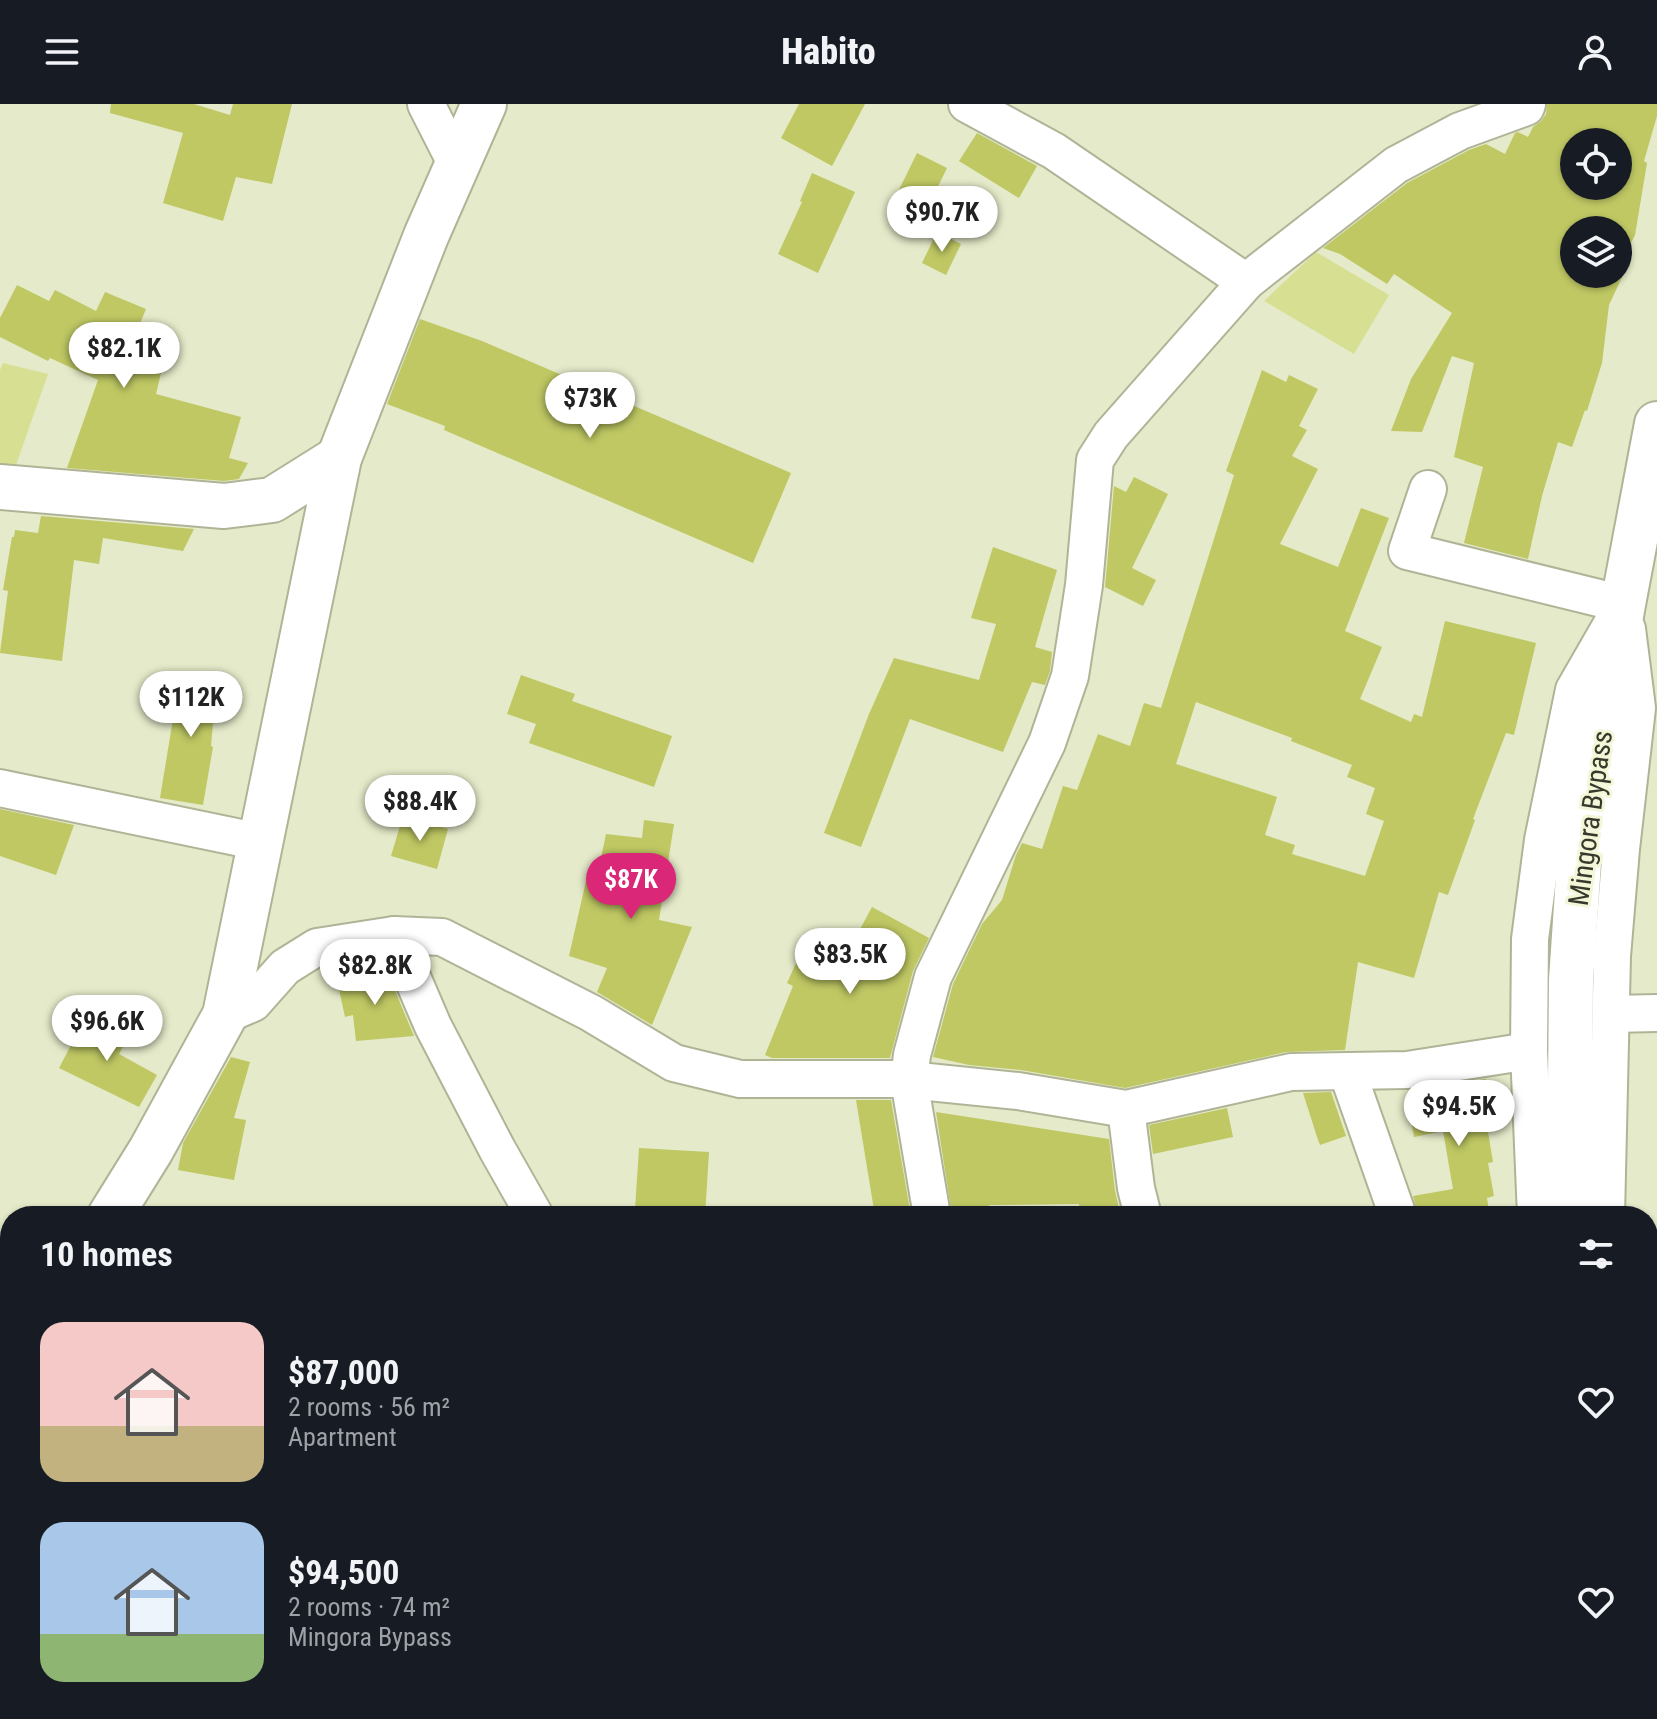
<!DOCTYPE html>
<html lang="en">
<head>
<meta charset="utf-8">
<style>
	body { margin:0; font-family:"Roboto Condensed",sans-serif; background:#20242c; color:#f1f3f6; height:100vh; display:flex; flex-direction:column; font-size:30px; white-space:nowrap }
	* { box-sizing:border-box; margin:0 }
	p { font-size:26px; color:#9ea1a6 }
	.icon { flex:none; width:44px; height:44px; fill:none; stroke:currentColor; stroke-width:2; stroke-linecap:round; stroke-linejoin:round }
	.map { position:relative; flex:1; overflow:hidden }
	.drawer { position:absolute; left:0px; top:1102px; width:1658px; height:514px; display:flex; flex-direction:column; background:#171b24; border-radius:32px 32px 0 0; box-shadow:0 2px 6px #0004 }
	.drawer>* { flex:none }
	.controls { position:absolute; left:1560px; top:24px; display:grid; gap:16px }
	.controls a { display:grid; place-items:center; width:72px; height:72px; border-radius:50%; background:#171b24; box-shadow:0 2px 6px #0004; font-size:40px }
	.price { position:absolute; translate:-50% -68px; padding:0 18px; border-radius:28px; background:#fff; color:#222; font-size:26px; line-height:52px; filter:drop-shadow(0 2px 4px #0008) }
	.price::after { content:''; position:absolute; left:50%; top:48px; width:24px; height:18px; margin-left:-12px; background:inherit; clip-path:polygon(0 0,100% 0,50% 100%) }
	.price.active { background:#db2777; color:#fff }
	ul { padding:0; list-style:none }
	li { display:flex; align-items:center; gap:24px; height:200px; padding:0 40px }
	li span { display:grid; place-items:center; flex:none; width:224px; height:160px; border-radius:24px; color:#555 }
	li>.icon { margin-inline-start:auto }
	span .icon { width:96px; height:96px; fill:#fffc; stroke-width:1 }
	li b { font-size:34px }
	h2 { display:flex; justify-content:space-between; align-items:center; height:96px; padding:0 40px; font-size:34px }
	header { display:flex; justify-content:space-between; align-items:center; height:104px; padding:0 40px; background:#171b24; font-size:36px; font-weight:800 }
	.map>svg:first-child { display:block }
	.green { fill:#d7e092 }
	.building { fill:#bfc863; fill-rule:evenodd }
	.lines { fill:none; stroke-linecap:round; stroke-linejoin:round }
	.street-casing { stroke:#b0b496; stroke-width:40 }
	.secondary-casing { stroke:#b0b496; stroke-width:48 }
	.highway-casing { stroke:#b0b496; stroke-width:48 }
	.street { stroke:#fff; stroke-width:36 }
	.secondary { stroke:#fff; stroke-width:44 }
	.highway { stroke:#fff; stroke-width:44 }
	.labels { text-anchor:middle; stroke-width:6; stroke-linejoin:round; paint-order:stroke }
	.street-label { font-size:28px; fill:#37392c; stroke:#f3f7d7 }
</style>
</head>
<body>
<header><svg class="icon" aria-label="menu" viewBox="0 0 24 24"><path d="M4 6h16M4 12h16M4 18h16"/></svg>Habito<svg class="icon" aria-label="person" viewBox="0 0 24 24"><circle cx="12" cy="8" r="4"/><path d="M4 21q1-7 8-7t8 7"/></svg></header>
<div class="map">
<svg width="1657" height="1615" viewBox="0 0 1657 1615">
	<rect width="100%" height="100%" fill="#e5eaca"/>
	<g class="green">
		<path d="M 1316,148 L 1389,191 L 1354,250 L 1264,197 Z"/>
		<path d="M 3,259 L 48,270 L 16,361 L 0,360 L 0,266 Z"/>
	</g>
	<g class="building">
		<path d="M 111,0 L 194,0 L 230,11 L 233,0 L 292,0 L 272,80 L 236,73 L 223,117 L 163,99 L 183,29 L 110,9 Z"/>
		<path d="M 799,0 L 865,0 L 832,62 L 781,34 Z"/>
		<path d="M 1547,0 L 1657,0 L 1657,12 L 1644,57 L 1647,59 L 1635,131 L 1618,165 L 1618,126 L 1574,126 L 1574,170 L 1618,170 L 1618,166 L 1624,169 L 1609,201 L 1602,259 L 1587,307 L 1585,306 L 1572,343 L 1558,338 L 1542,392 L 1528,455 L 1464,439 L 1483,363 L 1454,353 L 1474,259 L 1452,252 L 1422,328 L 1391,327 L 1411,275 L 1452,209 L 1394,170 L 1387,180 L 1340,150 L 1323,144 L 1407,79 L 1469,46 L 1486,40 L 1505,50 L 1515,29 L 1518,28 L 1528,33 L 1533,23 L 1541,17 L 1546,10 ZM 1574,38 L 1618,38 L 1618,82 L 1574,82 Z"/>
		<path d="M 977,29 L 1037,62 L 1019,94 L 959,57 Z"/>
		<path d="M 917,49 L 947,64 L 926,107 L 896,92 Z"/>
		<path d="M 812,69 L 855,88 L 818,169 L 778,150 L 802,98 L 800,97 Z"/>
		<path d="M 937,128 L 961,140 L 946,171 L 922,159 Z"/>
		<path d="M 17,181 L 49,197 L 55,186 L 96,207 L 105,188 L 146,205 L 139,222 L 170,231 L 156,290 L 241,313 L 229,354 L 248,359 L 239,375 L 224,377 L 67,364 L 98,276 L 50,254 L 48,257 L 0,233 L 0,214 Z"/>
		<path d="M 420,215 L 482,237 L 791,369 L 753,459 L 444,326 L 445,322 L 387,300 Z"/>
		<path d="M 1262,266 L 1286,278 L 1289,271 L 1318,285 L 1299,322 L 1307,326 L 1292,352 L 1318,365 L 1280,440 L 1338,463 L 1361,404 L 1389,414 L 1345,527 L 1382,543 L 1360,595 L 1411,618 L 1414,610 L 1422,613 L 1445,517 L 1536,539 L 1514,631 L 1506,629 L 1473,715 L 1475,716 L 1448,791 L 1439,788 L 1414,874 L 1358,858 L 1345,946 L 1286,948 L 1125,984 L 1021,966 L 969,961 L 933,953 L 953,880 L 982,820 L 1002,796 L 1016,751 L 1022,739 L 1042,745 L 1063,682 L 1077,686 L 1098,630 L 1130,642 L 1144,599 L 1161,604 L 1234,371 L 1226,367 ZM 1196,598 L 1292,634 L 1291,637 L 1352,661 L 1347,673 L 1375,684 L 1366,710 L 1384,717 L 1365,772 L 1292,750 L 1295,741 L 1265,731 L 1277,693 L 1176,660 Z"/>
		<path d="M 1134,373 L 1168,390 L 1132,464 L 1156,476 L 1143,502 L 1105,483 L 1114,382 L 1126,388 Z"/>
		<path d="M 41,412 L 194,425 L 183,447 L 103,434 L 99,460 L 74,456 L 62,557 L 0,549 L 8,487 L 3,486 L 12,433 L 14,433 L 15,426 L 38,429 Z"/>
		<path d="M 993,443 L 1057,466 L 1035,543 L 1052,548 L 1050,567 L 1045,581 L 1032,578 L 1003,648 L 910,615 L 861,743 L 824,729 L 869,610 L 894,554 L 979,576 L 996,520 L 971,514 Z"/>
		<path d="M 178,568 L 217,571 L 211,642 L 213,643 L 203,701 L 160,694 L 174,609 Z"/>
		<path d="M 521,571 L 575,590 L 572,597 L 672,632 L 654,683 L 529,639 L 536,620 L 507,610 Z"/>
		<path d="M 0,705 L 74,721 L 56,771 L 0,752 Z"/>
		<path d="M 403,712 L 448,725 L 437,765 L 391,752 Z"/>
		<path d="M 644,716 L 674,720 L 659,816 L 692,823 L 652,921 L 597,888 L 607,864 L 569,852 L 588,768 L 598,768 L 606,730 L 642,734 Z"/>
		<path d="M 872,803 L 929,834 L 913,867 L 890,954 L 772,954 L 765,951 L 793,882 L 787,879 L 802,846 L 839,864 Z"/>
		<path d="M 385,863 L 414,932 L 356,937 L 353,911 L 345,913 L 338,881 L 365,877 L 365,864 Z"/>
		<path d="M 86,913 L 128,933 L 119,950 L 157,971 L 139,1003 L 59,964 Z"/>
		<path d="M 231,953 L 250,958 L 234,1014 L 246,1016 L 234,1076 L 178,1066 L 183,1039 Z"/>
		<path d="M 1486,975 L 1495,1027 L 1488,1028 L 1493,1058 L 1488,1059 L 1494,1092 L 1487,1094 L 1490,1112 L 1418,1112 L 1413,1092 L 1453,1085 L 1443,1027 L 1414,1033 L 1409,1004 L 1437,998 L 1434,983 Z"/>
		<path d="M 1331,988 L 1346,1032 L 1320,1041 L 1318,1036 L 1303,989 Z"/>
		<path d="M 856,996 L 891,996 L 911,1112 L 875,1112 Z"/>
		<path d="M 1227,1004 L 1233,1033 L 1153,1050 L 1149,1021 Z"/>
		<path d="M 936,1008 L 1109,1035 L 1115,1087 L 1121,1112 L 1080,1112 L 1079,1100 L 989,1101 L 988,1112 L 952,1112 Z"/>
		<path d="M 639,1044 L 709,1048 L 705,1112 L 650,1112 L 650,1106 L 635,1105 Z"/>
	</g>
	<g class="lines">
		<defs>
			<g id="street">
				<path d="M 426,0 L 457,61"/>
				<path d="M 967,0 L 1054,47 L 1246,178"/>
				<path d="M 1428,385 L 1407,447 L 1623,500"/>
				<path d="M 0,684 L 260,738"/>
				<path d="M 394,831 L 433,922 L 497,1045 L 535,1112"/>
				<path d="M 1611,910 L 1657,909"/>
				<path d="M 225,911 L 253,899 L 285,863 L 317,843 L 394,831 L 442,833 L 591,909 L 674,959 L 740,975 L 899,975 L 1018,987 L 1126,1005 L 1291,968 L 1407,966 L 1529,947"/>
				<path d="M 1347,967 L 1398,1112"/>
				<path d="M 1126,1005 L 1136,1084 L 1143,1112"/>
				<path d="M 932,1112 L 909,976 L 912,951 L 933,873 L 1047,639 L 1070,572 L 1084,481 L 1095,356 L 1111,331 L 1246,178 L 1261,166 L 1396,61 L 1460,27 L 1526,3 L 1527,0"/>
				<path d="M 1536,1112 L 1529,947 L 1530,835 L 1543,736 L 1574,586 L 1616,513"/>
				<path d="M 1606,1112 L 1612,852 L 1621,745 L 1637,604 L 1627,525"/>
				<path d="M 501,1606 L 507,1615"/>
				<path d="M 1015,1606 L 1016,1615"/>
				<path d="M 1318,1606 L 1321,1615"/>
				<path d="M 1513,1615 L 1514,1606"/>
				<path d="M 1576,1615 L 1576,1606"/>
			</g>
			<g id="secondary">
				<path d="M 0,383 L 224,402 L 272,396 L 339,354"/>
				<path d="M 110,1112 L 151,1046 L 225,911 L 339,354 L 426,132 L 484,0"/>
				<path d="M 0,1287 L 10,1271"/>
			</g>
			<g id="highway">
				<path d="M 1572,1112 L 1570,981 L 1571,876 L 1579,758 L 1623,500 L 1657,320"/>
				<path d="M 1549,1615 L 1550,1606"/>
			</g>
		</defs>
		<use href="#street" class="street-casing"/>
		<use href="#secondary" class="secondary-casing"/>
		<use href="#highway" class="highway-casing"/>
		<use href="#street" class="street"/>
		<use href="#secondary" class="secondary"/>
		<use href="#highway" class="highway"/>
	</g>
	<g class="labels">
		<g class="street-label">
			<text transform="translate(1590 714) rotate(-82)" y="10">Mingora Bypass</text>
		</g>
	</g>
</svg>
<div class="controls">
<a><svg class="icon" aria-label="locate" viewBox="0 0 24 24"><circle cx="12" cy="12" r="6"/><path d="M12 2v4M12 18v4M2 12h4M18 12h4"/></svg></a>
<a><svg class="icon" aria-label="layers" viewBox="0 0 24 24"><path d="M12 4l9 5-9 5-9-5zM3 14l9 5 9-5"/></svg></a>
</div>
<b class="price" style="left:942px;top:150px">$90.7K</b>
<b class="price" style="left:124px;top:286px">$82.1K</b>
<b class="price" style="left:590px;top:336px">$73K</b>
<b class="price" style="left:191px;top:635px">$112K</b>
<b class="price" style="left:420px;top:739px">$88.4K</b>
<b class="price active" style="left:631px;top:817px">$87K</b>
<b class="price" style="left:850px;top:892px">$83.5K</b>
<b class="price" style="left:375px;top:903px">$82.8K</b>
<b class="price" style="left:107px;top:959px">$96.6K</b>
<b class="price" style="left:1459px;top:1044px">$94.5K</b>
<section class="drawer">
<h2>10 homes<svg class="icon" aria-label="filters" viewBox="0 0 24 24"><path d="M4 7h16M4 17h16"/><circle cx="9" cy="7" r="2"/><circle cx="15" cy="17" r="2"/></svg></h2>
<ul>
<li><span style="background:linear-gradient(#f6c9c9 65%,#c2b280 0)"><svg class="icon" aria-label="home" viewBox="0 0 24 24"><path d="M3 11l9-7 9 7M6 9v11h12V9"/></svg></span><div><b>$87,000</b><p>2 rooms · 56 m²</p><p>Apartment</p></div><svg class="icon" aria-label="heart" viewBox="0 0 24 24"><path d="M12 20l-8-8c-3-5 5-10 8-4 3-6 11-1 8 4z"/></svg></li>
<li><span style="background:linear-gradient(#a9c7e8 70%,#8fb573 0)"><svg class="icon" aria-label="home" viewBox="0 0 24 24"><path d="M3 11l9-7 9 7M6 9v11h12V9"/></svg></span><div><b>$94,500</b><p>2 rooms · 74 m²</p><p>Mingora Bypass</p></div><svg class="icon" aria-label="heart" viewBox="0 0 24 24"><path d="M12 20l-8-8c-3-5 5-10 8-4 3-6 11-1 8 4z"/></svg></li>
</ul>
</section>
</div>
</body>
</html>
